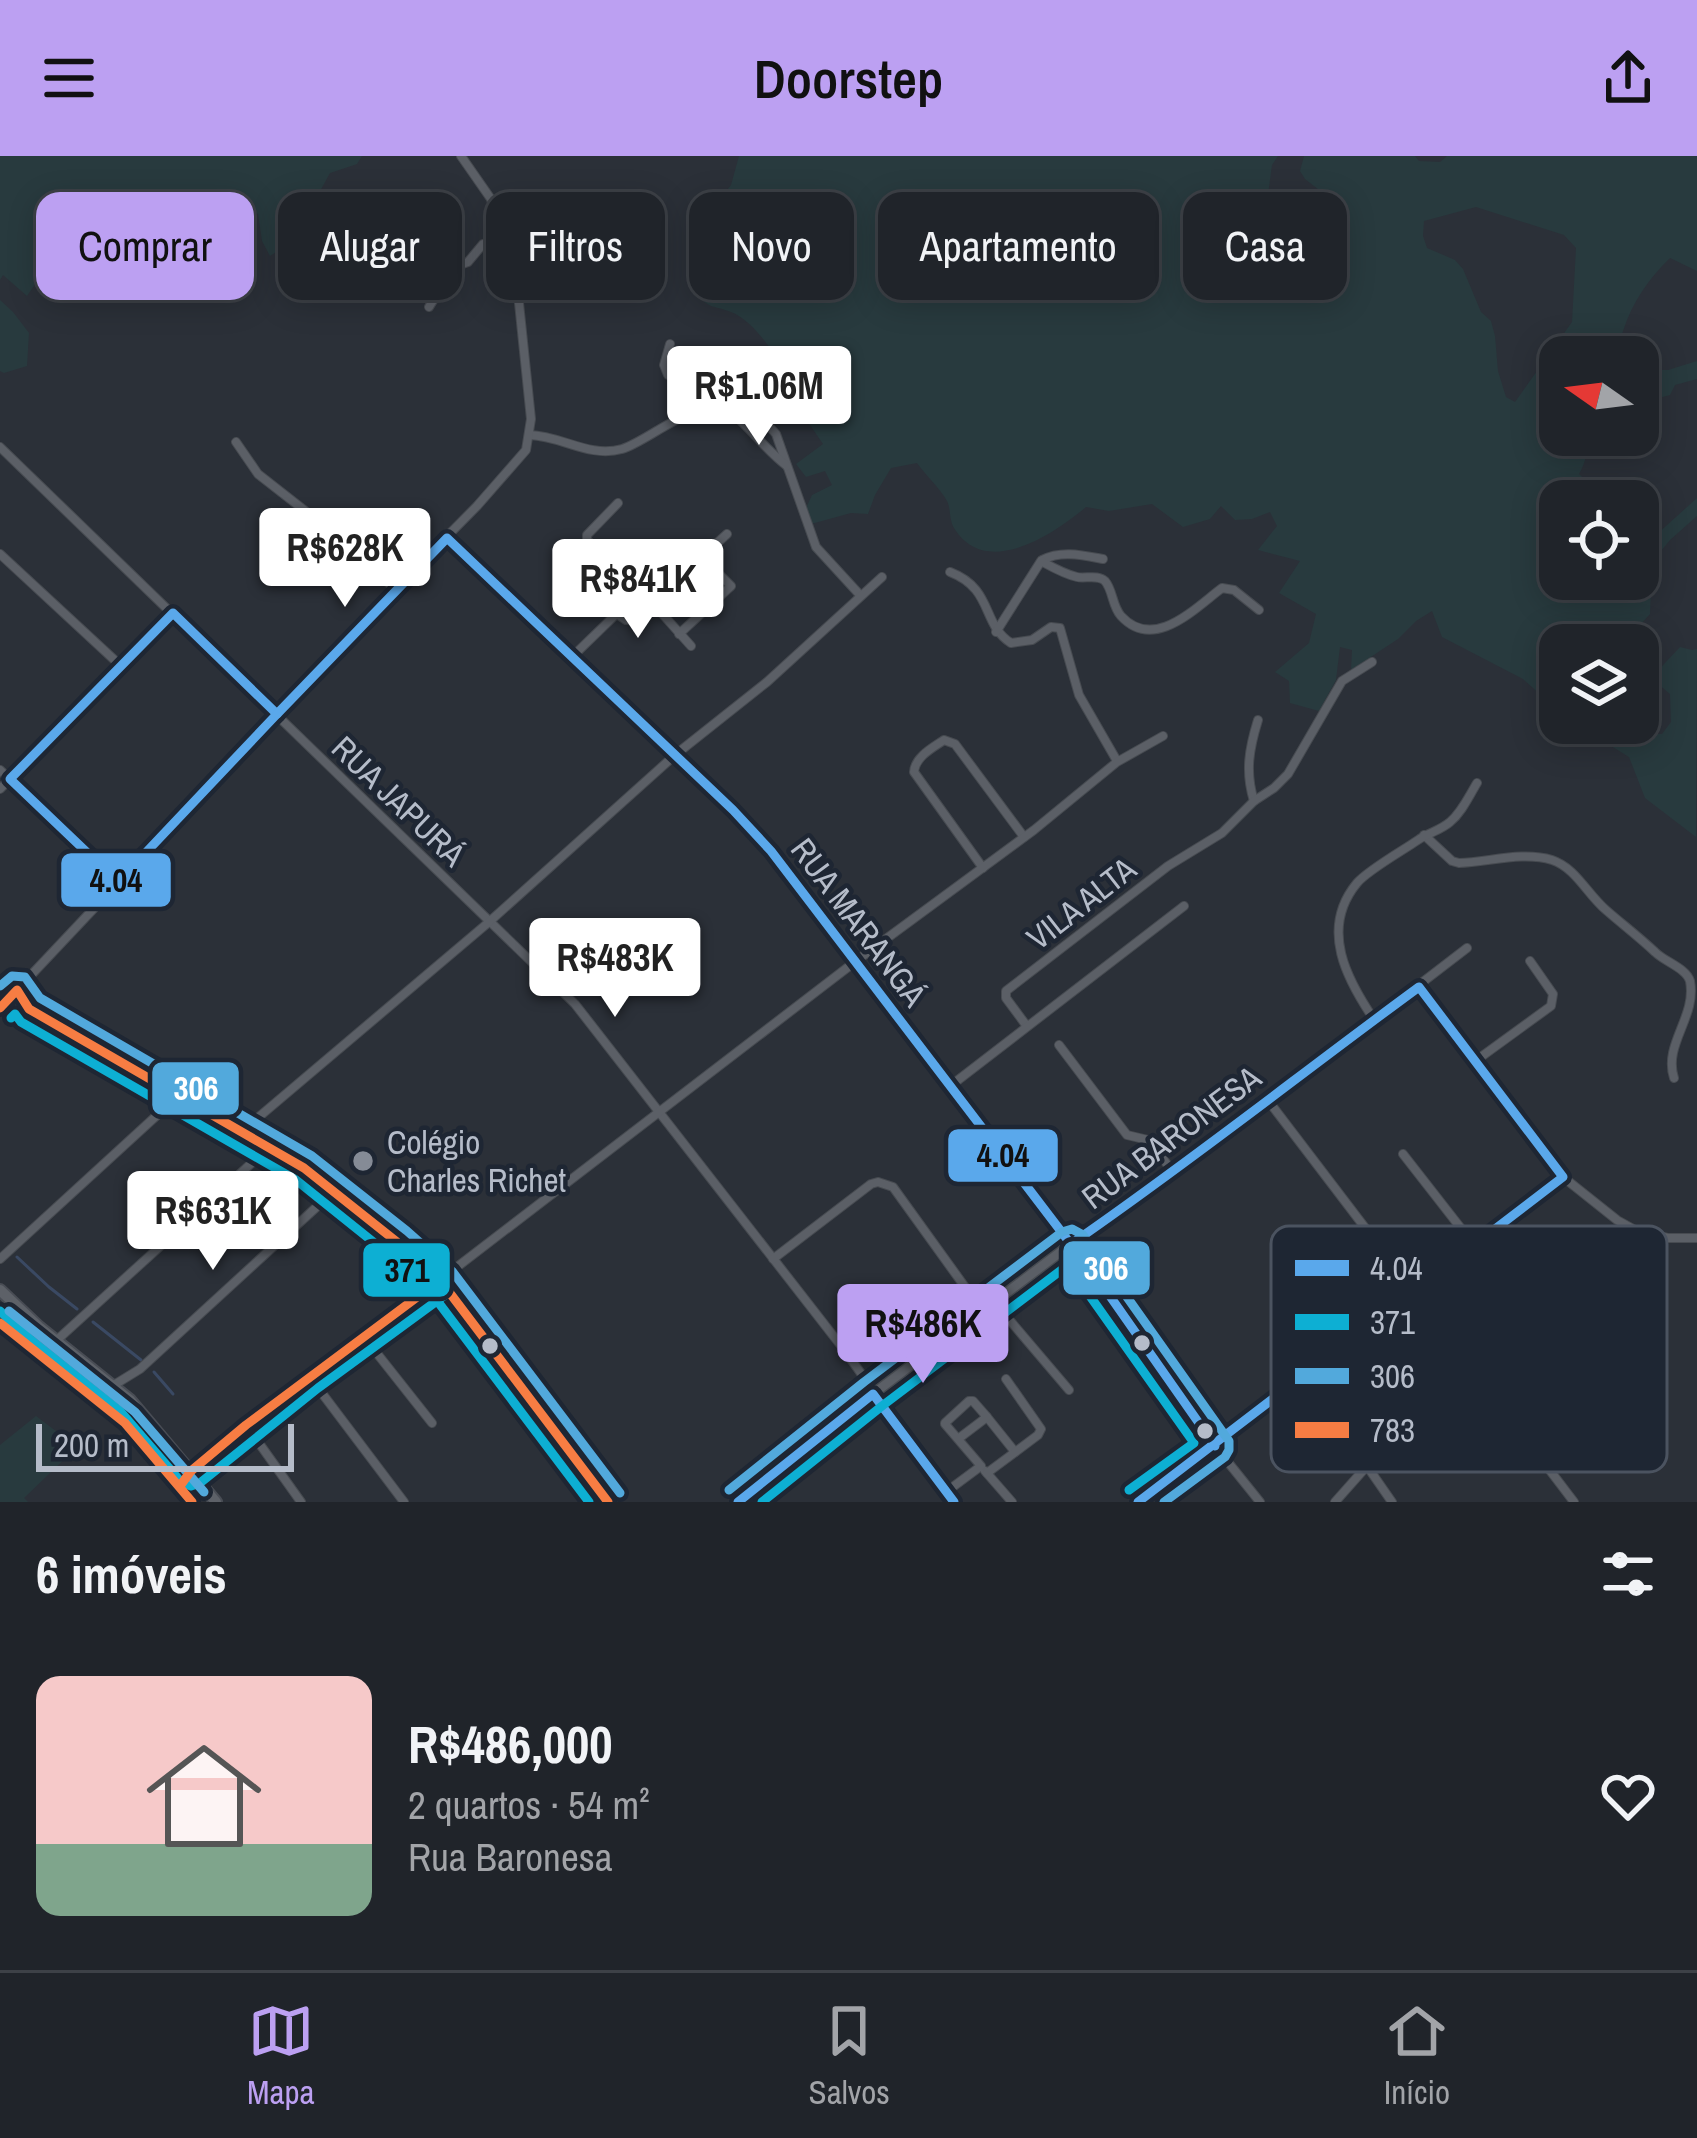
<!DOCTYPE html>
<html lang="pt">
<head>
<meta charset="utf-8">
<style>
	body { margin:0; font-family:"Archivo Narrow",sans-serif; background:#282c32; color:#f1f3f6; height:100vh; display:flex; flex-direction:column; font-size:45px; white-space:nowrap }
	* { box-sizing:border-box; margin:0 }
	p { font-size:39px; color:#a2a4a8 }
	.icon { flex:none; width:66px; height:66px; fill:none; stroke:currentColor; stroke-width:2; stroke-linecap:round; stroke-linejoin:round }
	.map { position:relative; height:1346px; overflow:hidden }
	.panel { display:flex; flex-direction:column; background:#20242a; flex:1 }
	.panel>* { flex:none }
	.guide { position:absolute; left:36px; top:36px; width:1626px; height:108px; display:flex; gap:24px }
	.needle { width:78px; rotate:284deg }
	.fabs { position:absolute; left:1539px; top:180px; display:grid; gap:24px }
	.fabs a { display:grid; place-items:center; width:120px; height:120px; border-radius:24px; background:#20242a; box-shadow:0 6px 30px #0003,0 0 0 3px #3d4147; font-size:60px }
	.scale { position:absolute; left:36px; bottom:30px; width:258px; box-sizing:border-box; padding-left:12px; border:6px solid #b5bcc9; border-top:0; font-size:33px; line-height:42px; white-space:nowrap; color:#b5bcc9; -webkit-text-stroke:9px #1e2633; paint-order:stroke }
	.price { position:absolute; translate:-50% -102px; padding:0 27px; border-radius:12px; background:#fff; color:#222; font-size:39px; line-height:78px; filter:drop-shadow(0 3px 6px #0008) }
	.price::after { content:''; position:absolute; left:50%; top:72px; width:36px; height:27px; margin-left:-18px; background:inherit; clip-path:polygon(0 0,100% 0,50% 100%) }
	.price.current { background:#bca0f2; color:#111 }
	ul { padding:0; list-style:none }
	li { display:flex; align-items:center; gap:36px; height:300px; padding:0 36px }
	li span { display:grid; place-items:center; flex:none; width:336px; height:240px; border-radius:24px; color:#555 }
	li>.icon { margin-inline-start:auto }
	span .icon { width:144px; height:144px; fill:#fffc; stroke-width:1 }
	li b { font-size:51px }
	h2 { display:flex; justify-content:space-between; align-items:center; height:144px; padding:0 36px; font-size:51px }
	.chip { padding:0 42px; border-radius:24px; background:#20242a; box-shadow:0 6px 30px #0003,0 0 0 3px #3d4147; font-size:42px; line-height:108px }
	.chip.current { background:#bca0f2; color:#111 }
	header { display:flex; justify-content:space-between; align-items:center; height:156px; padding:0 36px; background:#bca0f2; color:#111; font-size:54px; font-weight:600 }
	.dock { display:flex; justify-content:space-around; align-items:center; height:168px; border-top:3px solid #3d4147; background:#20242a; font-size:33px; color:#a2a4a8 }
	.dock a { display:grid; justify-items:center; gap:6px }
	.dock .current { color:#bca0f2 }
	.map>svg:first-child { display:block }
	.green { fill:#283a3e; fill-rule:evenodd }
	.lines { fill:none; stroke-linecap:round; stroke-linejoin:round }
	.stream { stroke:#3a4963; stroke-width:3 }
	.minor-casing { stroke:#474b51; stroke-width:10 }
	.tertiary-casing { stroke:#474b51; stroke-width:12 }
	.primary-casing { stroke:#494d55; stroke-width:14 }
	.minor { stroke:#5b5f66; stroke-width:8 }
	.tertiary { stroke:#5b5f66; stroke-width:9 }
	.primary { stroke:#5d6168; stroke-width:10 }
	.bus-1-casing { stroke:#1e2633; stroke-width:18 }
	.bus-2-casing { stroke:#1e2633; stroke-width:18 }
	.bus-3-casing { stroke:#1e2633; stroke-width:18 }
	.bus-4-casing { stroke:#1e2633; stroke-width:18 }
	.bus-1 { stroke:#5aa8eb; stroke-width:9 }
	.bus-2 { stroke:#0dafd3; stroke-width:9 }
	.bus-3 { stroke:#52a9dc; stroke-width:9 }
	.bus-4 { stroke:#f77d43; stroke-width:9 }
	.poi-dot { fill:#858b96; stroke:#1e2633; stroke-width:4.5 }
	.bus-dot { fill:#b5bcc9; stroke:#1e2633; stroke-width:4.5 }
	.labels { text-anchor:middle; stroke-width:9; stroke-linejoin:round; paint-order:stroke }
	.street-label { font-size:33px; fill:#b5bcc9; stroke:#1e2633 }
	.poi-label { font-size:33px; fill:#b5bcc9; stroke:#1e2633; text-anchor:start }
	.key { fill:#1e2633; stroke:#4b5360; stroke-width:3 }
	.key-label { font-size:33px; fill:#b5bcc9 }
	.line-badge { stroke:#1e2633; stroke-width:4.5 }
	.badge-label { font-size:33px; text-anchor:middle; font-weight:bold; fill:#fff }
	.pale-badge-label { font-size:33px; text-anchor:middle; font-weight:bold; fill:#111 }
</style>
</head>
<body>
<header><svg class="icon" aria-label="menu" viewBox="0 0 24 24"><path d="M4 6h16M4 12h16M4 18h16"/></svg>Doorstep<svg class="icon" aria-label="share" viewBox="0 0 24 24"><path d="M12 15V3M7 8l5-5 5 5M5 13v7h14v-7"/></svg></header>
<div class="map">
<svg width="1697" height="1346" viewBox="0 0 1697 1346">
	<rect width="100%" height="100%" fill="#2b3038"/>
	<g class="green">
		<path d="M 0,0 L 362,0 L 357,8 L 330,17 L 319,37 L 298,60 L 291,86 L 270,100 L 262,85 L 258,58 L 239,50 L 230,51 L 169,79 L 156,106 L 136,117 L 108,108 L 80,114 L 55,108 L 35,109 L 38,124 L 27,140 L 3,119 L 0,124 Z"/>
		<path d="M 739,0 L 1278,0 L 1272,9 L 1267,46 C 1297,66 1305,63 1337,48 L 1305,23 L 1300,15 L 1304,0 L 1415,0 L 1419,5 L 1440,6 L 1447,0 L 1697,0 L 1697,115 L 1670,102 C 1649,122 1632,147 1623,175 C 1619,186 1620,192 1613,201 L 1560,201 L 1560,279 L 1595,279 C 1586,292 1587,305 1579,318 L 1587,326 L 1586,345 L 1560,345 L 1560,423 L 1638,423 L 1638,391 L 1645,389 L 1697,342 L 1697,360 L 1670,384 L 1652,406 L 1650,458 L 1622,489 L 1560,489 L 1560,556 L 1523,523 L 1442,481 L 1432,455 L 1416,465 L 1398,483 L 1351,514 L 1352,494 L 1340,491 L 1336,524 L 1319,555 L 1290,547 L 1289,525 L 1275,516 L 1309,487 L 1316,458 L 1279,437 L 1300,405 L 1258,394 L 1277,370 L 1270,356 L 1252,363 L 1235,364 L 1221,350 L 1210,363 L 1183,371 L 1152,348 L 1109,355 L 1086,351 C 1054,378 986,424 954,372 C 949,364 951,353 947,345 C 940,332 926,320 917,307 L 891,312 L 875,339 L 868,358 L 851,357 L 811,368 L 806,352 L 812,339 L 832,329 L 825,315 L 806,321 L 796,308 L 823,288 L 810,269 L 779,249 L 761,219 L 775,200 C 765,184 749,163 731,156 C 710,148 714,155 695,138 L 729,70 L 714,50 L 731,29 ZM 1476,51 L 1564,79 L 1576,92 L 1572,166 L 1515,246 L 1506,241 L 1498,215 L 1495,180 L 1491,165 L 1481,156 L 1463,113 L 1455,104 L 1427,92 L 1423,80 L 1424,65 Z"/>
		<path d="M 0,144 L 13,156 L 29,177 L 27,210 L 4,217 L 0,215 Z"/>
		<path d="M 1646,195 L 1655,199 L 1659,214 L 1668,214 L 1697,205 L 1697,223 L 1675,229 L 1670,239 L 1651,244 L 1638,236 L 1638,205 Z"/>
		<path d="M 1680,491 L 1692,494 L 1697,493 L 1696,681 L 1645,642 L 1629,601 L 1574,567 L 1630,567 L 1652,578 L 1662,578 L 1671,566 L 1670,538 L 1651,522 Z"/>
		<path d="M 36,1260 L 77,1291 L 24,1342 L 28,1346 L 0,1346 L 0,1289 Z"/>
	</g>
	<g class="lines">
		<g class="stream">
			<path d="M 17,1101 L 49,1131 L 77,1153"/>
			<path d="M 93,1166 L 141,1204"/>
			<path d="M 154,1216 L 173,1238"/>
		</g>
		<defs>
			<g id="minor">
				<path d="M 429,151 L 454,111 L 468,106 L 483,88 L 502,83"/>
				<path d="M 670,188 L 664,209 L 668,219 L 687,223 L 709,219 L 720,222 L 732,229 L 776,278 L 816,391 L 860,439"/>
				<path d="M 530,279 C 562,280 589,302 622,293 C 650,285 703,234 733,258 C 752,274 767,295 787,310"/>
				<path d="M 236,286 L 258,318 L 336,379 L 395,433"/>
				<path d="M 0,291 L 575,848 L 842,1191 L 954,1346"/>
				<path d="M 618,347 L 587,379 L 587,384 L 641,434 L 691,490"/>
				<path d="M 447,382 L 752,673 L 828,767 L 1071,1088 L 1174,1017 L 1467,792"/>
				<path d="M 0,398 L 121,510"/>
				<path d="M 1042,404 C 1061,394 1082,399 1103,403"/>
				<path d="M 950,416 C 994,433 981,468 1011,487 L 1032,484 L 1051,471 L 1060,472 L 1079,539 L 1117,605"/>
				<path d="M 617,458 L 626,464 L 632,464 L 727,378"/>
				<path d="M 996,476 L 1041,405 C 1052,411 1064,418 1077,421 C 1085,423 1098,418 1105,425 C 1113,434 1112,450 1121,460 C 1154,496 1195,452 1222,432 L 1234,434 L 1259,454"/>
				<path d="M 679,478 L 731,430 L 703,402"/>
				<path d="M 573,500 L 641,434"/>
				<path d="M 0,614 L 118,726"/>
				<path d="M 0,633 L 173,457"/>
				<path d="M 1254,645 C 1245,616 1249,593 1258,564"/>
				<path d="M 1424,679 L 1452,705 L 1459,707 C 1489,706 1523,695 1552,704 C 1576,712 1587,738 1606,754 C 1622,768 1639,781 1655,796 C 1665,806 1686,812 1690,825 C 1697,861 1663,888 1674,922"/>
				<path d="M 983,712 L 914,616 C 915,601 932,592 944,584 L 955,588 L 1024,681"/>
				<path d="M 1419,831 L 1563,1021 L 1617,1064 L 1635,1074 L 1668,1082 L 1697,1082"/>
				<path d="M 17,834 L 395,433 L 477,350 L 526,294 L 531,263 L 519,147 L 491,43 L 461,0"/>
				<path d="M 1375,865 C 1347,824 1319,773 1357,727 C 1368,714 1402,695 1418,684 C 1428,677 1441,674 1450,666 C 1462,656 1469,640 1477,627"/>
				<path d="M 1026,869 L 1006,842 L 1006,835 L 1168,710 L 1222,677 L 1254,645 L 1274,632 L 1288,618 L 1342,525 L 1372,506"/>
				<path d="M 1059,889 L 1127,979 L 1148,984 L 1174,1017"/>
				<path d="M 1474,906 L 1551,850 L 1553,838 L 1530,805"/>
				<path d="M 949,931 L 1184,750"/>
				<path d="M 1267,943 L 1574,1346"/>
				<path d="M 241,976 L 489,766 L 675,599 L 767,526 L 882,421"/>
				<path d="M 1403,998 L 1474,1089"/>
				<path d="M 0,1103 L 178,940"/>
				<path d="M 773,1103 L 871,1028 L 878,1026 L 893,1031 L 983,1156"/>
				<path d="M 995,1147 L 1069,1234"/>
				<path d="M 364,1181 L 432,1267"/>
				<path d="M 57,1184 L 254,1005 L 264,988"/>
				<path d="M 1303,1218 L 1392,1346"/>
				<path d="M 309,1220 L 404,1346"/>
				<path d="M 114,1229 L 140,1213 L 334,1035"/>
				<path d="M 987,1261 L 1015,1296"/>
				<path d="M 246,1269 L 301,1346"/>
				<path d="M 985,1315 L 1012,1346"/>
				<path d="M 987,1317 L 1038,1279 L 1041,1273 L 1006,1223"/>
				<path d="M 180,1330 L 191,1315 L 309,1220 L 440,1124 L 856,805 L 1034,674 L 1117,606 L 1163,580"/>
				<path d="M 946,1336 L 981,1310 L 945,1268 L 945,1267 L 969,1245 L 973,1245 L 987,1261 L 958,1283"/>
				<path d="M 1260,1346 L 1215,1290 L 1303,1218 L 1563,1021"/>
				<path d="M 1335,1346 L 1367,1310"/>
			</g>
			<g id="tertiary">
				<path d="M 1,851 L 17,851 L 37,857 L 304,1012 L 397,1086 L 440,1124 L 608,1346"/>
				<path d="M 0,852 L 17,834 L 29,853"/>
				<path d="M 738,1346 L 873,1238 L 1071,1088 L 1215,1290 L 1138,1346"/>
			</g>
			<g id="primary">
				<path d="M 0,1134 L 39,1171 L 130,1244 L 216,1346"/>
				<path d="M 0,1167 L 125,1267 L 193,1346"/>
			</g>
		</defs>
		<use href="#minor" class="minor-casing"/>
		<use href="#tertiary" class="tertiary-casing"/>
		<use href="#primary" class="primary-casing"/>
		<use href="#minor" class="minor"/>
		<use href="#tertiary" class="tertiary"/>
		<use href="#primary" class="primary"/>
		<defs>
			<g id="bus-1">
				<path d="M 173,457 L 277,558 L 118,726 L 10,623 Z"/>
				<path d="M 277,558 L 447,382 L 733,654 L 771,695 L 1105,1133 L 1215,1290"/>
				<path d="M 1071,1088 C 1190,1006 1303,916 1419,831 L 1563,1021 L 1138,1346"/>
				<path d="M 738,1346 L 873,1238 L 954,1346"/>
			</g>
			<g id="bus-2">
				<path d="M 11,862 L 15,858 L 21,866 L 296,1024 L 387,1097 L 429,1134 L 589,1346"/>
				<path d="M 0,1155 L 30,1183 L 120,1255 L 181,1326 L 191,1330 L 200,1327 L 318,1232 L 449,1136"/>
				<path d="M 762,1346 L 882,1250 L 1068,1109 L 1194,1287 L 1129,1334"/>
			</g>
			<g id="bus-3">
				<path d="M 0,830 L 12,820 L 25,821 L 40,842 L 312,1000 L 407,1075 L 452,1115 L 620,1337"/>
				<path d="M 9,1155 L 135,1256 L 204,1336"/>
				<path d="M 729,1334 L 864,1226 L 1062,1076 L 1072,1073 L 1083,1079 L 1229,1285 L 1229,1294 L 1225,1301 L 1164,1346"/>
			</g>
			<g id="bus-4">
				<path d="M 0,852 L 17,834 L 29,853 L 304,1012 L 397,1086 L 440,1124 L 608,1346"/>
				<path d="M 0,1167 L 125,1267 L 192,1346"/>
				<path d="M 180,1330 L 191,1315 L 246,1269 L 440,1124"/>
			</g>
		</defs>
		<use href="#bus-1" class="bus-1-casing"/>
		<use href="#bus-2" class="bus-2-casing"/>
		<use href="#bus-3" class="bus-3-casing"/>
		<use href="#bus-4" class="bus-4-casing"/>
		<use href="#bus-1" class="bus-1"/>
		<use href="#bus-2" class="bus-2"/>
		<use href="#bus-3" class="bus-3"/>
		<use href="#bus-4" class="bus-4"/>
	</g>
	<circle class="poi-dot" cx="363" cy="1005" r="12"/>
	<g class="bus-dot">
		<circle cx="1142" cy="1187" r="10"/>
		<circle cx="490" cy="1190" r="10"/>
		<circle cx="1205" cy="1275" r="10"/>
	</g>
	<g class="labels">
		<g class="street-label">
			<text transform="translate(399 645) rotate(44)" y="12">RUA JAPURÁ</text>
			<text transform="translate(1081 747) rotate(-38)" y="12">VILA ALTA</text>
			<text transform="translate(859 766) rotate(53)" y="12">RUA MARANGÁ</text>
			<text transform="translate(1171 981) rotate(-37)" y="12">RUA BARONESA</text>
		</g>
		<g class="poi-label">
			<text x="387" y="998">Colégio<tspan x="387" dy="38">Charles Richet</tspan></text>
		</g>
	</g>
	<rect x="1271" y="1070" width="396" height="246" rx="18" class="key"/>
	<rect x="1295" y="1104" width="54" height="16" fill="#5aa8eb"/>
	<rect x="1295" y="1158" width="54" height="16" fill="#0dafd3"/>
	<rect x="1295" y="1212" width="54" height="16" fill="#52a9dc"/>
	<rect x="1295" y="1266" width="54" height="16" fill="#f77d43"/>
	<g class="key-label">
		<text x="1370" y="1124">4.04</text>
		<text x="1370" y="1178">371</text>
		<text x="1370" y="1232">306</text>
		<text x="1370" y="1286">783</text>
	</g>
	<g class="line-badge">
		<rect x="59" y="695" width="114" height="58" rx="12" fill="#5aa8eb"/>
		<rect x="150" y="904" width="91" height="57" rx="12" fill="#52a9dc"/>
		<rect x="946" y="971" width="114" height="57" rx="12" fill="#5aa8eb"/>
		<rect x="1061" y="1083" width="91" height="58" rx="12" fill="#52a9dc"/>
		<rect x="361" y="1085" width="91" height="58" rx="12" fill="#0dafd3"/>
	</g>
	<g class="badge-label">
		<text x="196" y="944">306</text>
		<text x="1106" y="1124">306</text>
	</g>
	<g class="pale-badge-label">
		<text x="116" y="736">4.04</text>
		<text x="1003" y="1011">4.04</text>
		<text x="407" y="1126">371</text>
	</g>
</svg>
<div class="fabs">
<a><svg class="needle" viewBox="-14 -14 28 28"><path d="M0-13l5 13h-10z" fill="#e53935"/><path d="M0 13l5-13h-10z" fill="#a2a4a8"/></svg></a>
<a><svg class="icon" aria-label="locate" viewBox="0 0 24 24"><circle cx="12" cy="12" r="6"/><path d="M12 2v4M12 18v4M2 12h4M18 12h4"/></svg></a>
<a><svg class="icon" aria-label="layers" viewBox="0 0 24 24"><path d="M12 4l9 5-9 5-9-5zM3 14l9 5 9-5"/></svg></a>
</div>
<div class="scale">200 m</div>
<b class="price" style="left:759px;top:292px">R$1.06M</b>
<b class="price" style="left:345px;top:454px">R$628K</b>
<b class="price" style="left:638px;top:485px">R$841K</b>
<b class="price" style="left:615px;top:864px">R$483K</b>
<b class="price" style="left:213px;top:1117px">R$631K</b>
<b class="price current" style="left:923px;top:1230px">R$486K</b>
<div class="guide">
<a class="chip current">Comprar</a>
<a class="chip">Alugar</a>
<a class="chip">Filtros</a>
<a class="chip">Novo</a>
<a class="chip">Apartamento</a>
<a class="chip">Casa</a>
</div>
</div>
<section class="panel">
<h2>6 imóveis<svg class="icon" aria-label="filters" viewBox="0 0 24 24"><path d="M4 7h16M4 17h16"/><circle cx="9" cy="7" r="2"/><circle cx="15" cy="17" r="2"/></svg></h2>
<ul>
<li><span style="background:linear-gradient(#f6c9c9 70%,#7fa58c 0)"><svg class="icon" aria-label="home" viewBox="0 0 24 24"><path d="M3 11l9-7 9 7M6 9v11h12V9"/></svg></span><div><b>R$486,000</b><p>2 quartos · 54 m²</p><p>Rua Baronesa</p></div><svg class="icon" aria-label="heart" viewBox="0 0 24 24"><path d="M12 20l-8-8c-3-5 5-10 8-4 3-6 11-1 8 4z"/></svg></li>
</ul>
</section>
<nav class="dock">
<a class="current"><svg class="icon" aria-label="map" viewBox="0 0 24 24"><path d="M3 6l6-2 6 2 6-2v14l-6 2-6-2-6 2zM9 4v14M15 6v14"/></svg>Mapa</a>
<a><svg class="icon" aria-label="saved" viewBox="0 0 24 24"><path d="M7 4h10v16l-5-4-5 4z"/></svg>Salvos</a>
<a><svg class="icon" aria-label="home" viewBox="0 0 24 24"><path d="M3 11l9-7 9 7M6 9v11h12V9"/></svg>Início</a>
</nav>
</body>
</html>
